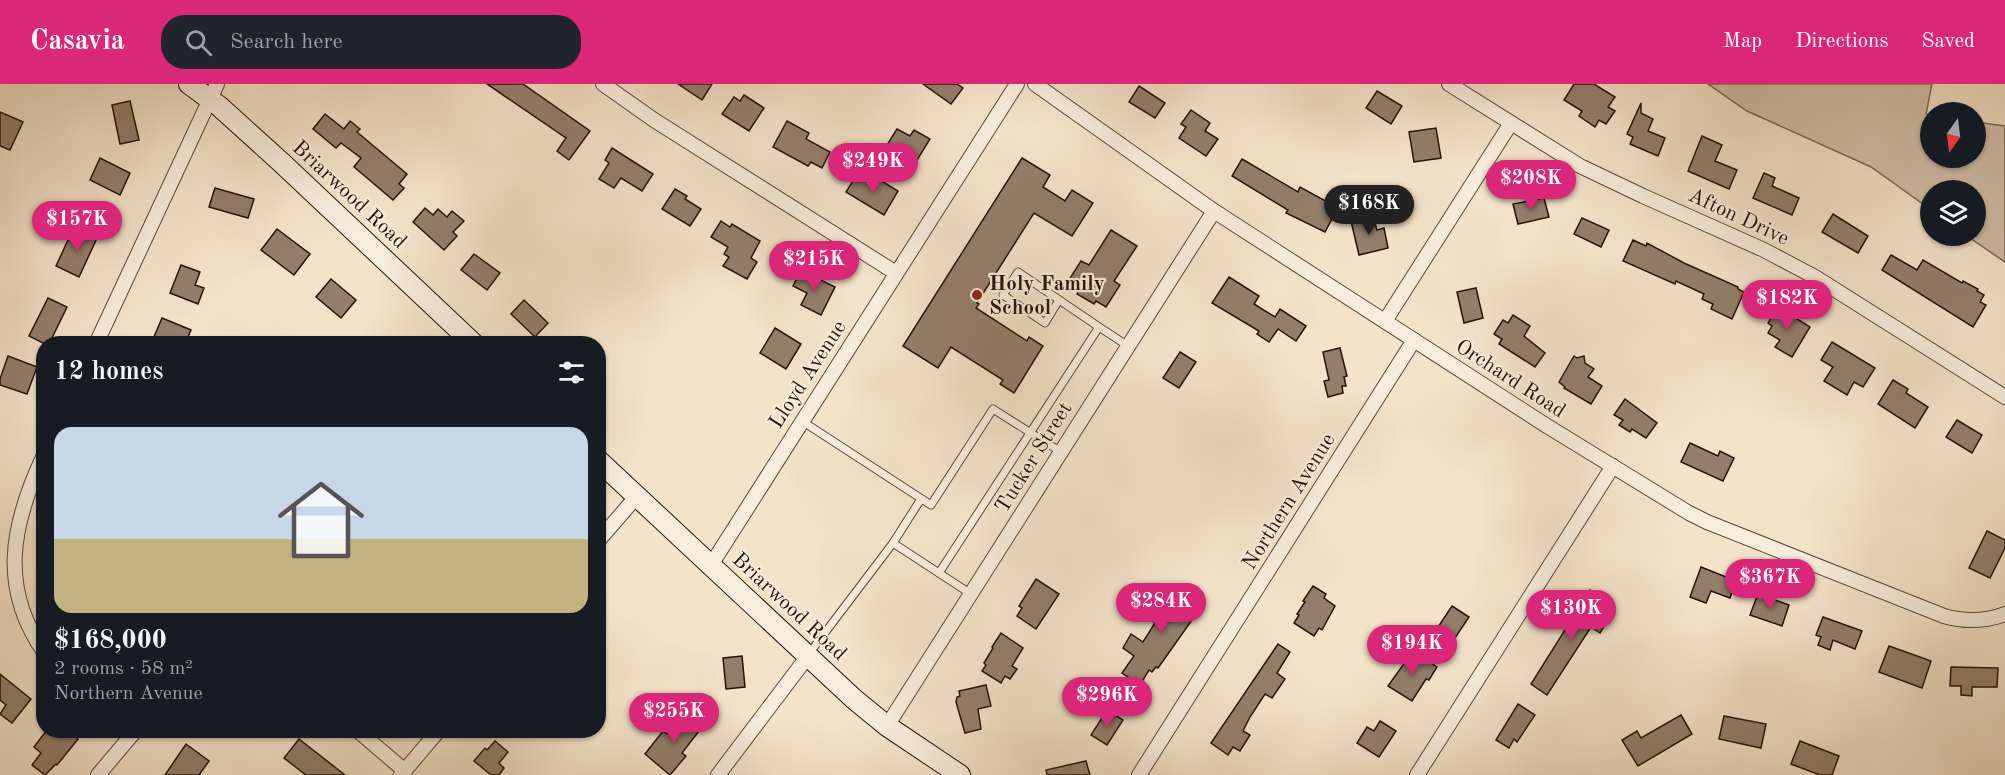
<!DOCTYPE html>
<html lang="en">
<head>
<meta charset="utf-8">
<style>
	body { margin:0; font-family:"Old Standard TT",serif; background:#20242c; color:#f1f3f6; height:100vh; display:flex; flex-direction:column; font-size:22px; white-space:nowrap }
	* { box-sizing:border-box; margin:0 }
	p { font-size:20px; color:#9ea1a6 }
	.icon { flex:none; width:33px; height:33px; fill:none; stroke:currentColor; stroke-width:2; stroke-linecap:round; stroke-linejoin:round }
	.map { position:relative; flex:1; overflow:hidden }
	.drawer { position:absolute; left:36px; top:252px; width:570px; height:402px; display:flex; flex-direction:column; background:#171b24; border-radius:24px; box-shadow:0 2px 4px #0004 }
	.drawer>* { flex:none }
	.needle { width:39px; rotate:194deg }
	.controls { position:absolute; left:1920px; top:18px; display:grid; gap:12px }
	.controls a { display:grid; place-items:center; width:66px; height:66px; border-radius:50%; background:#171b24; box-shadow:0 2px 4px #0004; font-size:30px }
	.price { position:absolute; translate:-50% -51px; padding:0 14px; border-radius:21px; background:#db2777; color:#fff; font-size:20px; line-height:39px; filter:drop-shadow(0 2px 3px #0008) }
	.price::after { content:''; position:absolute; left:50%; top:36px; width:18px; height:14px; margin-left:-9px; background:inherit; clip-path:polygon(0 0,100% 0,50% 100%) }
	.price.current { background:#222; color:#fff }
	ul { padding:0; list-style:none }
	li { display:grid; align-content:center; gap:12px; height:318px; padding:0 18px }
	li span { display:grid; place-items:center; height:186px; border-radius:18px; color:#555 }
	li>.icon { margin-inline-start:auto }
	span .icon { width:108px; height:108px; fill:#fffc; stroke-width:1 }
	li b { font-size:26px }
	h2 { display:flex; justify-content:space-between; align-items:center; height:72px; padding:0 18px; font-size:26px }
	header { display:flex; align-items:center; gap:36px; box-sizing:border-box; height:84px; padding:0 30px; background:#db2777; color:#fff }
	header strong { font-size:28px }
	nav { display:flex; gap:33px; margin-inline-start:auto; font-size:21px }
	.search { width:420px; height:54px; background:#20242c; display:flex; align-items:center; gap:15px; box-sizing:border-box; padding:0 21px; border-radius:24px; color:#9ea1a6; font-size:22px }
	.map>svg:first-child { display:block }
	.green { fill:#d1bfa8; stroke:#7d6857; stroke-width:1.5 }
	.building { fill:#937e6b; stroke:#291106; stroke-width:1.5 }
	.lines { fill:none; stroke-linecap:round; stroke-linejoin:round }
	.lane-casing { stroke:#5c4637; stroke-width:9 }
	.street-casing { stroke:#5c4637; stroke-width:16 }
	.secondary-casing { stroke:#291106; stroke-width:22 }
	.lane { stroke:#f8eddc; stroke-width:7 }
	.street { stroke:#f8eddc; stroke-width:14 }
	.secondary { stroke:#f8eddc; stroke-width:20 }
	.poi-dot { fill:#8f2418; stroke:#f8eddc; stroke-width:2 }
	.labels { text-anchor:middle; stroke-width:4.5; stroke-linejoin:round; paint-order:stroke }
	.street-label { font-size:21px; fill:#291106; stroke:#f8eddc }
	.poi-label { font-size:21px; font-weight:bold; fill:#291106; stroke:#f8eddc; text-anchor:start }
</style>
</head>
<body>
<header>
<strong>Casavia</strong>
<div class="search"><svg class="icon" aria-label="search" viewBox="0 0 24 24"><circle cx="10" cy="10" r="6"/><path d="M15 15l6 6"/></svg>Search here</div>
<nav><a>Map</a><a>Directions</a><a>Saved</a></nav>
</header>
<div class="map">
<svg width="2005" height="691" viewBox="0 0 2005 691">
	<rect width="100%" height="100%" fill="#f4e3c9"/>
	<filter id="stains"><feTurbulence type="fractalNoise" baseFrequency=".00333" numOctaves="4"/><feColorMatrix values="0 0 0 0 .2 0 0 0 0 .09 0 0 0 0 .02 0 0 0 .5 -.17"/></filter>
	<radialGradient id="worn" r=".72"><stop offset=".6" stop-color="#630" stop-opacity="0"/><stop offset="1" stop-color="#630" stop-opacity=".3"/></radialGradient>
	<path class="green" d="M 1708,0 L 1932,0 L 1926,30 L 1930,31 L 1930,74 L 1976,74 L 1976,38 L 2005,42 L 2005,178 L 1967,152 L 1976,152 L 1976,106 L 1930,106 L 1930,125 L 1871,83 L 1747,27 Z"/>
	<g class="building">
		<path d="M 487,0 L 523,0 L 590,47 L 569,76 L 557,67 L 566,54 Z"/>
		<path d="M 678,0 L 712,0 L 702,16 Z"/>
		<path d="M 923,0 L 957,0 L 963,4 L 951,20 Z"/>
		<path d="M 1574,0 L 1594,0 L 1615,13 L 1608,23 L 1615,27 L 1606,40 L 1599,36 L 1595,43 L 1579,32 L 1582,27 L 1564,16 Z"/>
		<path d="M 1139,2 L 1165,19 L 1155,34 L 1129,18 Z"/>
		<path d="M 1377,7 L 1402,22 L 1391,40 L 1366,24 Z"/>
		<path d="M 744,11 L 764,24 L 749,47 L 722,30 L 734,13 L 740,17 Z"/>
		<path d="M 130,17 L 139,56 L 120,60 L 112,21 Z"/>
		<path d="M 1641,19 L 1641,29 L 1653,35 L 1648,47 L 1665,54 L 1658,72 L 1630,60 L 1633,53 L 1627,50 Z"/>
		<path d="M 1191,26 L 1210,39 L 1205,47 L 1218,55 L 1206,72 L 1179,54 L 1186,43 L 1181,40 Z"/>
		<path d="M 0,28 L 23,38 L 10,66 L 0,62 Z"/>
		<path d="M 325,30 L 344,45 L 350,37 L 360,45 L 357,48 L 407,90 L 399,100 L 404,104 L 393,116 L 354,83 L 361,74 L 341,59 L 336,64 L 313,45 Z"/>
		<path d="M 787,37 L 809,49 L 806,55 L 830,68 L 822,84 L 811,78 L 808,82 L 773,63 Z"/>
		<path d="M 1436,44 L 1441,74 L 1414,78 L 1409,48 Z"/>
		<path d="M 897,45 L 910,52 L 914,46 L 930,55 L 911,86 L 882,69 Z"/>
		<path d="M 1702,52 L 1722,61 L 1715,77 L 1737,86 L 1729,105 L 1688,87 Z"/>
		<path d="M 612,64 L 653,90 L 642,107 L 621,94 L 614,104 L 599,95 L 609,79 L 605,76 Z"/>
		<path d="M 100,74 L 130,89 L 120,111 L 90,96 Z"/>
		<path d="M 1022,74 L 1050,91 L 1043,103 L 1065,117 L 1072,106 L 1093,119 L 1072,152 L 1034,129 L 977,219 L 979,220 L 976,224 L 1027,257 L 1029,253 L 1043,262 L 1014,309 L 1000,300 L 1003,296 L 951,263 L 938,284 L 903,262 Z"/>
		<path d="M 1242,75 L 1298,108 L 1300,103 L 1333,121 L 1328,129 L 1333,133 L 1325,148 L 1286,129 L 1288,126 L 1232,92 Z"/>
		<path d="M 1764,89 L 1775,94 L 1772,102 L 1799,114 L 1792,131 L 1753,114 Z"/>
		<path d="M 856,92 L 875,103 L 880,96 L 898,107 L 884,131 L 846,108 Z"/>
		<path d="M 215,104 L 254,115 L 248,134 L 209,123 Z"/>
		<path d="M 675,105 L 687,112 L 685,115 L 701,125 L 690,142 L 662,125 Z"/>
		<path d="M 1544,114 L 1549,133 L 1518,140 L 1513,120 Z"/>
		<path d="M 425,124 L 433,131 L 438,125 L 447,133 L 452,127 L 464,137 L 453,148 L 457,152 L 444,166 L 413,138 Z"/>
		<path d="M 1833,130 L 1868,152 L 1858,169 L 1822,148 Z"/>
		<path d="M 1373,132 L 1377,146 L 1384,144 L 1388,164 L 1359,171 L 1351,137 Z"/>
		<path d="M 1582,134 L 1609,146 L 1601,163 L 1574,150 Z"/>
		<path d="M 721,137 L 730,143 L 732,140 L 760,157 L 751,174 L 757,178 L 747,195 L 723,182 L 729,173 L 724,170 L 728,163 L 711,153 Z"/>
		<path d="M 74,143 L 97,154 L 79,193 L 56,182 Z"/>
		<path d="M 277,145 L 310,170 L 294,191 L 261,166 Z"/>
		<path d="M 1111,146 L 1137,162 L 1114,197 L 1120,201 L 1106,223 L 1096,217 L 1094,220 L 1077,210 L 1079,206 L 1067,199 L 1081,177 L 1089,181 Z"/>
		<path d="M 1633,156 L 1646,162 L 1647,159 L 1684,179 L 1738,203 L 1738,205 L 1744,208 L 1732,235 L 1711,225 L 1713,220 L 1702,215 L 1704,210 L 1676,197 L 1675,200 L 1623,177 Z"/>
		<path d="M 474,170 L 500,189 L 487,206 L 461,186 Z"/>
		<path d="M 1891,171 L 1917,186 L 1923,176 L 1962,199 L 1963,197 L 1978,205 L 1977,207 L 1984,211 L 1980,218 L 1986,221 L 1973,243 L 1882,186 Z"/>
		<path d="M 181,181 L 200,188 L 195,201 L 204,204 L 198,220 L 170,209 Z"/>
		<path d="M 801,186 L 835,203 L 821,231 L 801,221 L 807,209 L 793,202 Z"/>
		<path d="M 1229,193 L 1259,212 L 1254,220 L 1275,233 L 1280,225 L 1306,242 L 1296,257 L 1278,245 L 1269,258 L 1257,250 L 1259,247 L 1212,219 Z"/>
		<path d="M 331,195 L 356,216 L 341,234 L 316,213 Z"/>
		<path d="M 1476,204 L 1483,234 L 1464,239 L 1457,208 Z"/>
		<path d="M 48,214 L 67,223 L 49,260 L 45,260 L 29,252 Z"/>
		<path d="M 524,216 L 548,239 L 535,253 L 511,230 Z"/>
		<path d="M 1778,223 L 1810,243 L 1792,273 L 1775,263 L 1780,256 L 1768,249 L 1772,242 L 1768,239 Z"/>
		<path d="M 1513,231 L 1530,242 L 1524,252 L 1545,269 L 1535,283 L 1499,260 L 1502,255 L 1494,250 L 1503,236 L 1508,239 Z"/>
		<path d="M 162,234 L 191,246 L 185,260 L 151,260 Z"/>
		<path d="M 775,244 L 801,260 L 786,285 L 760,269 Z"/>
		<path d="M 1832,258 L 1875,284 L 1863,303 L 1854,298 L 1847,311 L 1824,297 L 1833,283 L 1821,276 Z"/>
		<path d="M 1340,264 L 1347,292 L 1344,293 L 1346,302 L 1342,302 L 1343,309 L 1328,313 L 1324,297 L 1329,296 L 1323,268 Z"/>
		<path d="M 1180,268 L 1196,278 L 1179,304 L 1163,294 Z"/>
		<path d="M 8,272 L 37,283 L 27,310 L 0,301 L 0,295 Z"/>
		<path d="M 1574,272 L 1577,274 L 1584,272 L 1585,279 L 1594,285 L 1588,293 L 1602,302 L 1591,320 L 1564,304 L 1565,303 L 1559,298 Z"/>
		<path d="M 1893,296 L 1908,305 L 1906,309 L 1928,323 L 1915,344 L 1878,320 Z"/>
		<path d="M 1625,315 L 1657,339 L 1646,354 L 1632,345 L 1630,348 L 1619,341 L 1623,336 L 1614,331 Z"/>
		<path d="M 1957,336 L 1982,351 L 1972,369 L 1946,353 Z"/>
		<path d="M 1690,359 L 1718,372 L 1720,367 L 1734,374 L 1723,397 L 1681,378 Z"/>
		<path d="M 1987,447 L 2005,456 L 2005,464 L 1990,494 L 1969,484 Z"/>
		<path d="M 1701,483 L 1736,497 L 1730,514 L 1711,507 L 1706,519 L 1690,513 Z"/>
		<path d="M 1036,495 L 1059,510 L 1036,545 L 1017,532 L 1022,524 L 1019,522 Z"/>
		<path d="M 1185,500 L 1202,511 L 1189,534 L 1192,536 L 1158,584 L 1156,583 L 1152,588 L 1149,586 L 1140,601 L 1122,589 L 1134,572 L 1123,564 L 1131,550 L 1143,558 L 1155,539 L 1149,535 L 1155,521 L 1161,516 L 1171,522 Z"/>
		<path d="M 1313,502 L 1326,510 L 1324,514 L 1335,522 L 1322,546 L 1319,544 L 1314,552 L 1294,539 L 1299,531 L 1297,530 L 1305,518 L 1303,517 Z"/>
		<path d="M 1590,506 L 1606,516 L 1598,529 L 1608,536 L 1600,549 L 1591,543 L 1547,611 L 1531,600 Z"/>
		<path d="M 1758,510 L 1789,521 L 1782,542 L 1750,531 Z"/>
		<path d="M 1452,522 L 1469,533 L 1451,560 L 1434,549 Z"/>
		<path d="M 1823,533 L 1862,547 L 1855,565 L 1833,556 L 1830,566 L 1818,561 L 1821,553 L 1816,551 Z"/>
		<path d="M 1001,549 L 1023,564 L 1012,582 L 1017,585 L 1010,595 L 1005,592 L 1001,599 L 982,587 L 986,581 L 984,579 L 993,564 L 992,563 Z"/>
		<path d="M 1278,560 L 1290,568 L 1277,589 L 1285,595 L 1272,614 L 1265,610 L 1250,633 L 1243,647 L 1250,651 L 1240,667 L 1233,663 L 1228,671 L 1211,659 Z"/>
		<path d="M 1889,562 L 1931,577 L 1922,604 L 1879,588 Z"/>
		<path d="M 1413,567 L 1437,583 L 1429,596 L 1426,595 L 1412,617 L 1388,602 Z"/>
		<path d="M 742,572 L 745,603 L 726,605 L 723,574 Z"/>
		<path d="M 1951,583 L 1998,584 L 1997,603 L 1972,603 L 1972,612 L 1961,611 L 1961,602 L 1950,602 Z"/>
		<path d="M 0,590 L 31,615 L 12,639 L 0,630 L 6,621 L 0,616 Z"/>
		<path d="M 986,601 L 991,622 L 978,625 L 981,645 L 965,649 L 956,618 L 957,613 L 960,612 L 959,607 Z"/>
		<path d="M 1518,620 L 1535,631 L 1517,658 L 1514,655 L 1509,664 L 1496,656 Z"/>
		<path d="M 1107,626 L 1123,636 L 1107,661 L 1091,651 Z"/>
		<path d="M 685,629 L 702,643 L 682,669 L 686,672 L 670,691 L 645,670 L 663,647 L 667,650 Z"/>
		<path d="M 1681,631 L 1692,650 L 1638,682 L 1622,656 L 1637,647 L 1641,654 Z"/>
		<path d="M 1724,632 L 1766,640 L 1761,664 L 1719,655 Z"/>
		<path d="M 1380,637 L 1396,647 L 1379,673 L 1357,659 L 1367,643 L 1374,647 Z"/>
		<path d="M 47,646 L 67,646 L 78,655 L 57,681 L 56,680 L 45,691 L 32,681 L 41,669 L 34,663 Z"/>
		<path d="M 299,655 L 345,691 L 306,691 L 284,674 Z"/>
		<path d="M 495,657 L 508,668 L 499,679 L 504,684 L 499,691 L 491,691 L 474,677 L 485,664 L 487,666 Z"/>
		<path d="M 1800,657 L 1839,672 L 1832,691 L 1820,691 L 1791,680 Z"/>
		<path d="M 186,660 L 209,677 L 199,691 L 165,691 Z"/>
		<path d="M 1086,677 L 1090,691 L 1047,691 L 1046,686 Z"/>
	</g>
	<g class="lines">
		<defs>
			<g id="lane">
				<path d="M 1059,216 L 1045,239 L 1003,211 L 1018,188 L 1099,243"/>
				<path d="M 802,337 L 931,421 L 993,325 L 1061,368"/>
				<path d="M 893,459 L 971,510"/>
				<path d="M 939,489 L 1099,243 L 1128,262"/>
				<path d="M 808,571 L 893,459 L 921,415"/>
			</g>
			<g id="street">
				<path d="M 603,0 L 654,36 L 896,189"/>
				<path d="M 1035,0 L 1214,127 L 1547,342 L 1689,429 L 1707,438 L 1944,532 C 1965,538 1984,538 2005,530"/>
				<path d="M 1449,0 L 1580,82 L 1643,112 L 1764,166 L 1815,193 L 2005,313"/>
				<path d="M 1385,237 L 1511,39"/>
				<path d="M 96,260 L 217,0"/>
				<path d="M 44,371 C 10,443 0,505 44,568"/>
				<path d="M 598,457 L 637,412"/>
				<path d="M 711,481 L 1017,0"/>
				<path d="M 887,642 L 1214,127"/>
				<path d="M 357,646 L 405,687"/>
				<path d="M 98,691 L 136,646"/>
				<path d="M 401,691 L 439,646"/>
				<path d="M 718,691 L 808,572"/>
				<path d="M 1139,691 L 1414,256"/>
				<path d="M 1417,691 L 1613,382"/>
			</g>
			<g id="secondary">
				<path d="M 189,0 L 219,22 L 283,80 L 474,260"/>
				<path d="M 598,376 L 854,615 L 887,642 L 960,691"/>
			</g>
		</defs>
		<use href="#lane" class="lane-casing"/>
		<use href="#street" class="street-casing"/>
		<use href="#secondary" class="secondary-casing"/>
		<use href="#lane" class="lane"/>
		<use href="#street" class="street"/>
		<use href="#secondary" class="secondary"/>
	</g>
	<circle class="poi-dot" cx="977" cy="211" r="6"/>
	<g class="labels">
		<g class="street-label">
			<text transform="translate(350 110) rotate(43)" y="7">Briarwood Road</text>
			<text transform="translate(1739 132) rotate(25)" y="7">Afton Drive</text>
			<text transform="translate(807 290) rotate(-57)" y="7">Lloyd Avenue</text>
			<text transform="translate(1511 294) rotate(33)" y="7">Orchard Road</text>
			<text transform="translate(1033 373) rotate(-58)" y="7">Tucker Street</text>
			<text transform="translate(1288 417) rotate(-58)" y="7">Northern Avenue</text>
			<text transform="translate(790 522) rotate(43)" y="7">Briarwood Road</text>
		</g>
		<g class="poi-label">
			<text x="989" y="206">Holy Family<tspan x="989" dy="24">School</tspan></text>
		</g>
	</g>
	<rect width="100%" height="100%" filter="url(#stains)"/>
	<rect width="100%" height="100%" fill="url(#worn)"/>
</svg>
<div class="controls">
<a><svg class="needle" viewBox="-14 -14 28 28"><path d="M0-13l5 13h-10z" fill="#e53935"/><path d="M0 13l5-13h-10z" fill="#9ea1a6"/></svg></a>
<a><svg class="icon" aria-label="layers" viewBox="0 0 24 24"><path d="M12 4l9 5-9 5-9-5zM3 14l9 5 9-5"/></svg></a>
</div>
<b class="price" style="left:873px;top:110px">$249K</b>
<b class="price" style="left:1531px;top:127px">$208K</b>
<b class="price current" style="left:1369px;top:152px">$168K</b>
<b class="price" style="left:77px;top:168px">$157K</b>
<b class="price" style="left:814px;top:208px">$215K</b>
<b class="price" style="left:1787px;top:247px">$182K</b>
<b class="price" style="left:1770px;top:526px">$367K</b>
<b class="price" style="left:1161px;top:550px">$284K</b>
<b class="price" style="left:1571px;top:557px">$130K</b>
<b class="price" style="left:1412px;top:592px">$194K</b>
<b class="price" style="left:1107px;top:644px">$296K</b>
<b class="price" style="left:674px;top:660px">$255K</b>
<section class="drawer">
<h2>12 homes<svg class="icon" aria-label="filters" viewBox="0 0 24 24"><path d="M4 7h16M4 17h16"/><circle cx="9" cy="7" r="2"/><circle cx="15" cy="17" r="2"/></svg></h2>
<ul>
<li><span style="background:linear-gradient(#c9d6e8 60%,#c2b280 0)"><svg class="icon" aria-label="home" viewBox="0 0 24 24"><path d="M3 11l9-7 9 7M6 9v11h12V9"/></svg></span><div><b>$168,000</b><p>2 rooms · 58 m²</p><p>Northern Avenue</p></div></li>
</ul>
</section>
</div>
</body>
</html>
